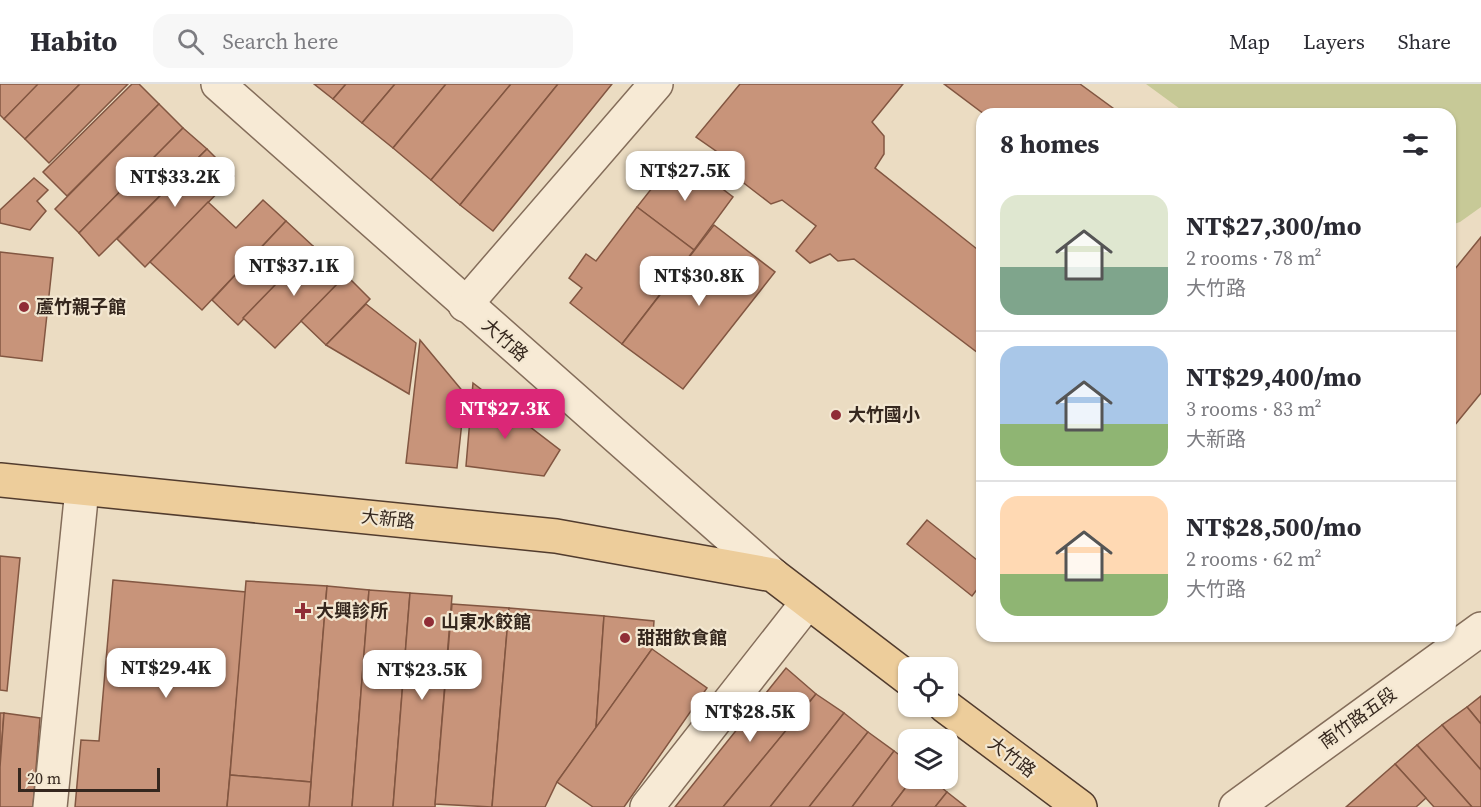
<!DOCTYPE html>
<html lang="en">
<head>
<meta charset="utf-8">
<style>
	body { margin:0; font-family:"Source Serif 4","Noto Sans TC",serif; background:#f7f7f7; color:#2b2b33; height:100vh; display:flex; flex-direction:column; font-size:22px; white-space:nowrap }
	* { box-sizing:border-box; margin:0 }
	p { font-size:20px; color:#7c7c81 }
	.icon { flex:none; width:33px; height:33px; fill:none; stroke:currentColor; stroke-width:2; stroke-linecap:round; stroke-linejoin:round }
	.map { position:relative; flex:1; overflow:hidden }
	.details { position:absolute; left:976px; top:24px; width:480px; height:534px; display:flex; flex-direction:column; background:#fff; border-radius:18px; box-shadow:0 2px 4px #0004 }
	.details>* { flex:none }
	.tools { position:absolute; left:898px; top:573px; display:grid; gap:12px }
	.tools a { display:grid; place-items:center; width:60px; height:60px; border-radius:12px; background:#fff; box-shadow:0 2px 4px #0004; font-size:30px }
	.scale { position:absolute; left:18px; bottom:15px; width:142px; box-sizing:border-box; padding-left:6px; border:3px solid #35271e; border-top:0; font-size:16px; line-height:21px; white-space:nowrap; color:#35271e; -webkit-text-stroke:4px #f3e7d1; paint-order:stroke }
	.price { position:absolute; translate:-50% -51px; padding:0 14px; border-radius:12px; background:#fff; color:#222; font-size:20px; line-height:39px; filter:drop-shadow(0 2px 3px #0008) }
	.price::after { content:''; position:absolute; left:50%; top:36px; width:18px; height:14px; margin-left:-9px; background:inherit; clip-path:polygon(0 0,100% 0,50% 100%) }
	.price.on { background:#db2777; color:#fff }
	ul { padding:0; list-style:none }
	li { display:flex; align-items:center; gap:18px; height:150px; padding:0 24px }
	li+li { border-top:2px solid #e1e1e2 }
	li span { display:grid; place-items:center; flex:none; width:168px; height:120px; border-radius:18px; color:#555 }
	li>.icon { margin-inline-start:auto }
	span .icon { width:72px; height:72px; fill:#fffc; stroke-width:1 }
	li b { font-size:26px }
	h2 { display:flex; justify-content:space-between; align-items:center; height:72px; padding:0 24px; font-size:26px }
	header { display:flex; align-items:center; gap:36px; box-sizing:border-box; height:84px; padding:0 30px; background:#fff; border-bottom:2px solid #e1e1e2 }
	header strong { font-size:28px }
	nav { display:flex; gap:33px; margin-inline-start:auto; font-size:21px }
	.search { width:420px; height:54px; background:#f7f7f7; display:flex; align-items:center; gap:15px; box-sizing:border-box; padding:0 21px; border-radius:18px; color:#7c7c81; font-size:22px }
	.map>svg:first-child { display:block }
	.green { fill:#c7c997 }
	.building { fill:#c8947a; stroke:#825641; stroke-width:1.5 }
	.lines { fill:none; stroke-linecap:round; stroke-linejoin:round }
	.minor-casing { stroke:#846d5a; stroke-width:36 }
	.major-casing { stroke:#523c2e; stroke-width:36 }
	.minor { stroke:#f7ead5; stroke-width:33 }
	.major { stroke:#edcd9b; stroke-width:33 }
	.poi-dot { fill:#902d36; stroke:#f3e7d1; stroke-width:2 }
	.labels { text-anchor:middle; stroke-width:4.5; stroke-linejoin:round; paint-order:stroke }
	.poi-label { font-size:18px; font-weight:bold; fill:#35271e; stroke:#f3e7d1; text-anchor:start }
	.street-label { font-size:18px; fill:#35271e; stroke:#f3e7d1 }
</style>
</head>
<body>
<header>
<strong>Habito</strong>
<div class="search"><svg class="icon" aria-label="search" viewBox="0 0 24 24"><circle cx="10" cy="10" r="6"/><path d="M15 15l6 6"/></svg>Search here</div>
<nav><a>Map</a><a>Layers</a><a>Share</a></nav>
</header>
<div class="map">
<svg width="1481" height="723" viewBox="0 0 1481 723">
	<rect width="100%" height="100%" fill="#ebdcc2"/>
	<path class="green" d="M 1146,0 L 1481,0 L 1481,123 L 1460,138 L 1451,141 L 1450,30 L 1187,30 Z"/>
	<g class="building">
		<path d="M 0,0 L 39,0 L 4,35 L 0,31 Z"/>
		<path d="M 38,0 L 80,0 L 25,55 L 4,35 Z"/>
		<path d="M 80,0 L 128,0 L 49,79 L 25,55 Z"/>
		<path d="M 132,0 L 139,0 L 159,20 L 67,112 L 43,88 Z"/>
		<path d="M 314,0 L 346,0 L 333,15 Z"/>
		<path d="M 346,0 L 395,0 L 362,39 L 333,15 Z"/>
		<path d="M 395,0 L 446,0 L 393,64 L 362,39 Z"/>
		<path d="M 446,0 L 511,0 L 431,96 L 393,64 Z"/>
		<path d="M 511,0 L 558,0 L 460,121 L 431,96 Z"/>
		<path d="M 558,0 L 612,0 L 493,147 L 460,121 Z"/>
		<path d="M 740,0 L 903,0 L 872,38 L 884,52 L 884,70 L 875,84 L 982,169 L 982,272 L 854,175 L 838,177 L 830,170 L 810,179 L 796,167 L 816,142 L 782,116 L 771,120 L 723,83 L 726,74 L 696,53 Z"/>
		<path d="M 944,0 L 1080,0 L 1121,30 L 984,30 Z"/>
		<path d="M 159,20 L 183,44 L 79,149 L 55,125 Z"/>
		<path d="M 183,44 L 207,65 L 99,172 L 79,149 Z"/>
		<path d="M 207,65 L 234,92 L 145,183 L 117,155 Z"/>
		<path d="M 678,71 L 733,113 L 694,166 L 637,123 Z"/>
		<path d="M 34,94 L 48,106 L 37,117 L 46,127 L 30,146 L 0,139 L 0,126 Z"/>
		<path d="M 263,116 L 286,137 L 202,226 L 150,178 L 208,118 L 236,144 Z"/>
		<path d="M 637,123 L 694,166 L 622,260 L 570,219 L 582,204 L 569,194 L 586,170 L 596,177 Z"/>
		<path d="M 286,137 L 313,162 L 238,241 L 212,216 Z"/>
		<path d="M 714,141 L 775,188 L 683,305 L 622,260 Z"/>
		<path d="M 1481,153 L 1481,309 L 1450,347 L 1450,191 Z"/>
		<path d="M 313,162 L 346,191 L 275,264 L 243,234 Z"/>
		<path d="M 0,168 L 53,174 L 42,277 L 0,272 Z"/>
		<path d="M 346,191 L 370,215 L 326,261 L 301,237 Z"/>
		<path d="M 366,220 L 416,259 L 409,310 L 326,261 Z"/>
		<path d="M 420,256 L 465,310 L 457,384 L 406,379 Z"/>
		<path d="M 473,299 L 560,366 L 544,392 L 466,382 Z"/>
		<path d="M 927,436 L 982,480 L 982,499 L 972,512 L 907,460 Z"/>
		<path d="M 0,472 L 20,474 L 7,607 L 0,606 Z"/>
		<path d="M 113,496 L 246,508 L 227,723 L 75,723 L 81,656 L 99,657 Z"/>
		<path d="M 246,497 L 327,502 L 311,698 L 230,691 Z"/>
		<path d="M 327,502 L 369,506 L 352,723 L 309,723 Z"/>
		<path d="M 369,506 L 410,509 L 393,723 L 352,723 Z"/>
		<path d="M 410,509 L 452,512 L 435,723 L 393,723 Z"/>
		<path d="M 452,520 L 509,524 L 492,723 L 435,720 Z"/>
		<path d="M 509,524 L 604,532 L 596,644 L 557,698 L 545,723 L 492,723 Z"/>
		<path d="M 604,532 L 654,537 L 652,565 L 596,644 Z"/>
		<path d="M 652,565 L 707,604 L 624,723 L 593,723 L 557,698 Z"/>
		<path d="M 786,584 L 816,610 L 723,723 L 675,723 Z"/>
		<path d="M 816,610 L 844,629 L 770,723 L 723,723 Z"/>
		<path d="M 1481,612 L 1481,640 L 1467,623 Z"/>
		<path d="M 1467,623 L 1481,640 L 1481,686 L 1442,641 Z"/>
		<path d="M 0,629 L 4,629 L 0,683 Z"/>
		<path d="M 4,629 L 40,634 L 33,723 L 0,723 L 0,683 Z"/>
		<path d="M 844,629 L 868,648 L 809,723 L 770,723 Z"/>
		<path d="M 1442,641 L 1481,686 L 1481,723 L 1472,723 L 1417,661 Z"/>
		<path d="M 868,648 L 894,667 L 852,723 L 809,723 Z"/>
		<path d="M 1417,661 L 1472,723 L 1434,723 L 1395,680 Z"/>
		<path d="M 894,667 L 909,678 L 909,694 L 913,694 L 891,723 L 852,723 Z"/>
		<path d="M 1395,680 L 1426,714 L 1416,723 L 1346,723 Z"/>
		<path d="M 230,691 L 311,698 L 309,723 L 227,723 Z"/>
		<path d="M 913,694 L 930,694 L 947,708 L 935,723 L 891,723 Z"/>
		<path d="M 947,708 L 966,723 L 935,723 Z"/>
	</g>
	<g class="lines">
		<defs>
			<g id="minor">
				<path d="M 218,0 L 773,491"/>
				<path d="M 465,221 L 656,0"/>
				<path d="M 50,723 L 82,405"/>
				<path d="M 647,723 L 807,519"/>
				<path d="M 1236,723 L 1481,545"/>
			</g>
			<g id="major">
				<path d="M 0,396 L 556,452 L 773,491 L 909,595"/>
				<path d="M 945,622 L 1080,723"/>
			</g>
		</defs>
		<use href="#minor" class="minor-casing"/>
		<use href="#major" class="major-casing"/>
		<use href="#minor" class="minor"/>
		<use href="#major" class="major"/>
	</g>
	<g class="poi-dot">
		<circle cx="24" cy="223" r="6"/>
		<circle cx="836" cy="331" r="6"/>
		<path d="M300 518h6v6h6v6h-6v6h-6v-6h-6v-6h6z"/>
		<circle cx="429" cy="538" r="6"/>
		<circle cx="625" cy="554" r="6"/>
	</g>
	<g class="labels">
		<g class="poi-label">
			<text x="36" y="229">蘆竹親子館</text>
			<text x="848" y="337">大竹國小</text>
			<text x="316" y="533">大興診所</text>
			<text x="441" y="544">山東水餃館</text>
			<text x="637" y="560">甜甜飲食館</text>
		</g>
		<g class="street-label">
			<text transform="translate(505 256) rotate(41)" y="6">大竹路</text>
			<text transform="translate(388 435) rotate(6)" y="6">大新路</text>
			<text transform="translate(1358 634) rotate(-36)" y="6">南竹路五段</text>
			<text transform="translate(1012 673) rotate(37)" y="6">大竹路</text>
		</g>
	</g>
</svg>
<div class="tools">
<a><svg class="icon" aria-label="locate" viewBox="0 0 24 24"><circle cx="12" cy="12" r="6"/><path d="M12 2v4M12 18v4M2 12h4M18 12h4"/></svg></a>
<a><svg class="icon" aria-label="layers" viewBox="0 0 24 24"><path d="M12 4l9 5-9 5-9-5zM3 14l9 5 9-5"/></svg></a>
</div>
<div class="scale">20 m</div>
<b class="price" style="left:685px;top:118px">NT$27.5K</b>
<b class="price" style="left:175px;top:124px">NT$33.2K</b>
<b class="price" style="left:294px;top:213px">NT$37.1K</b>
<b class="price" style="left:699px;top:223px">NT$30.8K</b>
<b class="price on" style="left:505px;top:356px">NT$27.3K</b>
<b class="price" style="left:166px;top:615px">NT$29.4K</b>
<b class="price" style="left:422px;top:617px">NT$23.5K</b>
<b class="price" style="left:750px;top:659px">NT$28.5K</b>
<section class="details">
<h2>8 homes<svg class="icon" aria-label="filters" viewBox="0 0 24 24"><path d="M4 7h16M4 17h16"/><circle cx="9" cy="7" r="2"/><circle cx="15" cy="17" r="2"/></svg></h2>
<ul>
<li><span style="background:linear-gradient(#dfe7d0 60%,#7fa58c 0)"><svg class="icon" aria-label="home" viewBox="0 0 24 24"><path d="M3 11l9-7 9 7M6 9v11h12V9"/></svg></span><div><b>NT$27,300/mo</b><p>2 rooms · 78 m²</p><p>大竹路</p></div></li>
<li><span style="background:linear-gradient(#a9c7e8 65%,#8fb573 0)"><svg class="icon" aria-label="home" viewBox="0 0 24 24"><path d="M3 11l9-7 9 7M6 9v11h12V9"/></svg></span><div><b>NT$29,400/mo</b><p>3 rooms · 83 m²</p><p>大新路</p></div></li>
<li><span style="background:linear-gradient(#ffd9b3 65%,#8fb573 0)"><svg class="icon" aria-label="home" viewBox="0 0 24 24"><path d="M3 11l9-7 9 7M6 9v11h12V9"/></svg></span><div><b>NT$28,500/mo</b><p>2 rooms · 62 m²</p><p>大竹路</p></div></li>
</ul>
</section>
</div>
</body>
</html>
